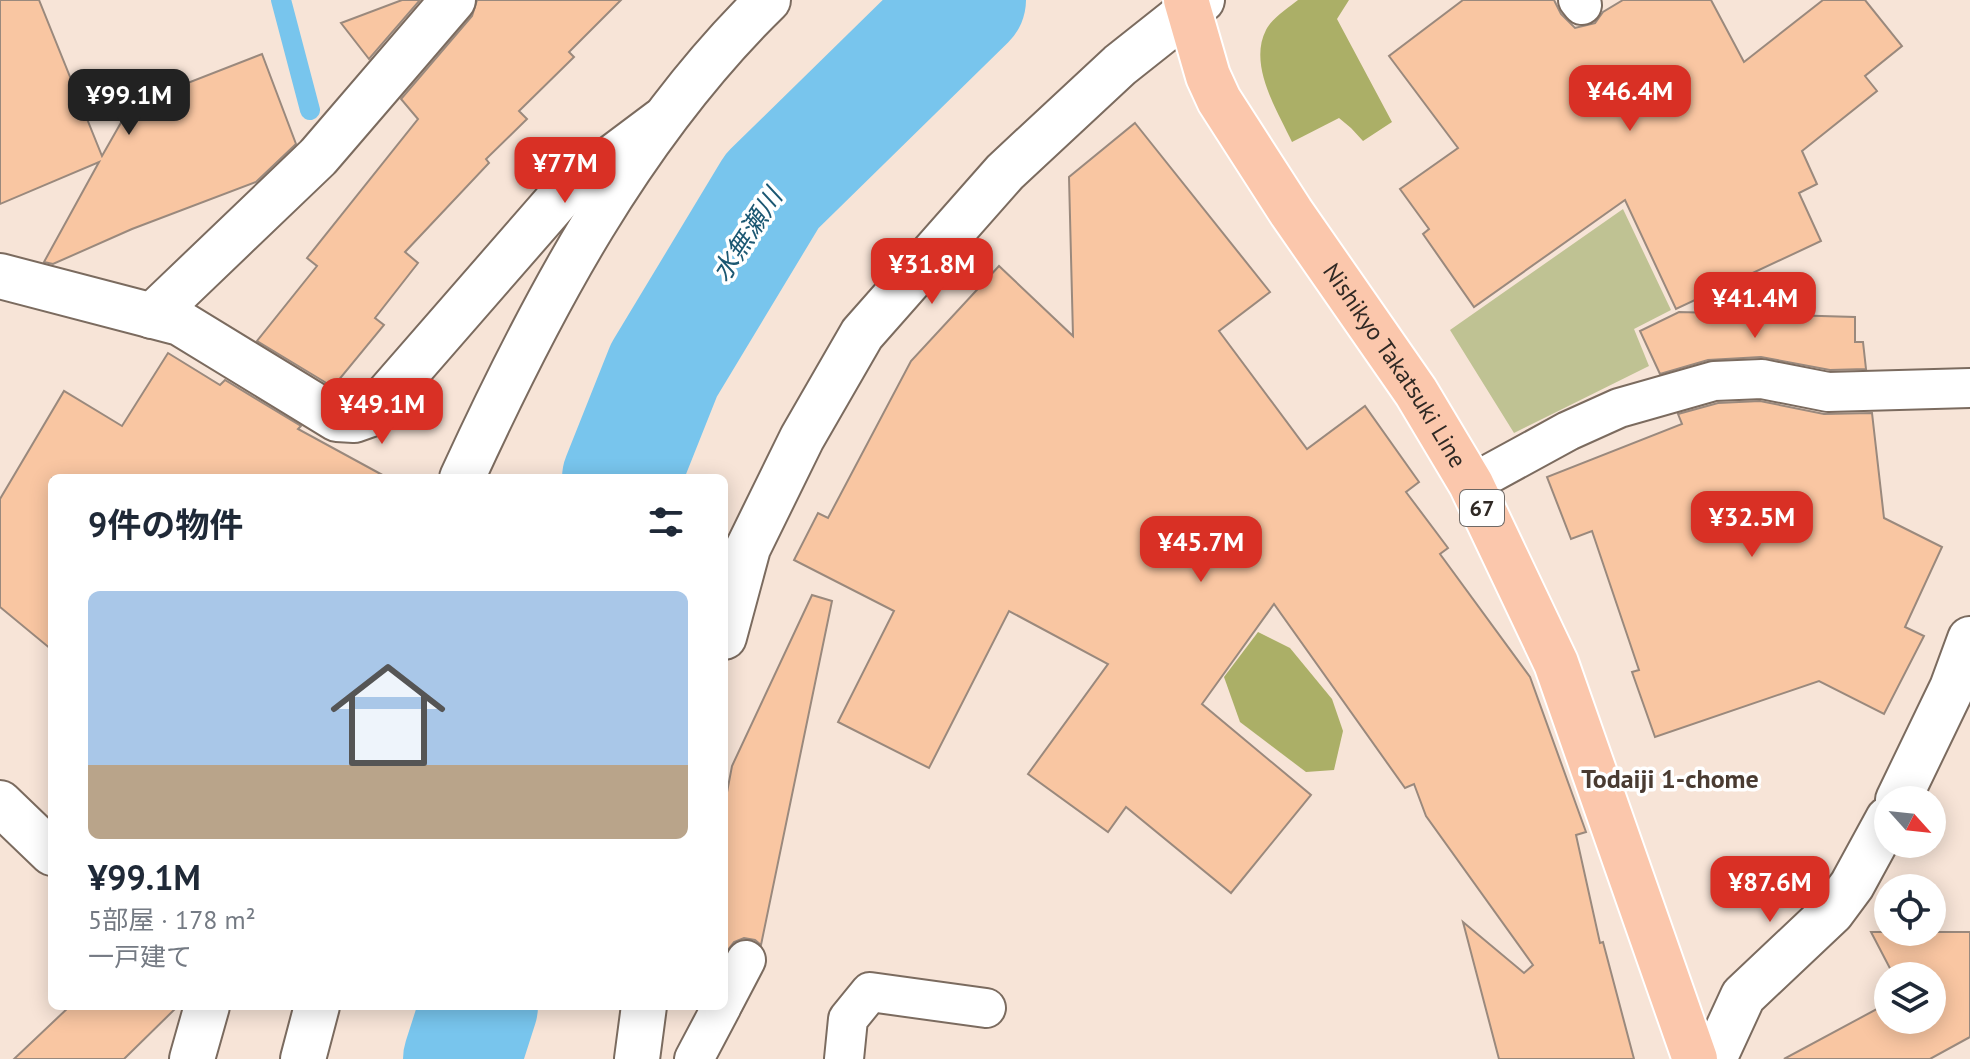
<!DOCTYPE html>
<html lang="ja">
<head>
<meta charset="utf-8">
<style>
	body { margin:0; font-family:"PT Sans","Noto Sans JP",sans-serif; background:#f2f2f3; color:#1f2937; height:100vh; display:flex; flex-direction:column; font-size:30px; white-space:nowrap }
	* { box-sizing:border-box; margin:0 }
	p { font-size:26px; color:#747a83 }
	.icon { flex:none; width:44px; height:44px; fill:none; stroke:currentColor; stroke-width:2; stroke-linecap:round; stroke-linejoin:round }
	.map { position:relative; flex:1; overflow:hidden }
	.details { position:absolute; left:48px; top:474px; width:680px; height:536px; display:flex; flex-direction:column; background:#fff; border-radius:12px; box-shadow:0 4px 20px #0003 }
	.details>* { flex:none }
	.needle { width:52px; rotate:117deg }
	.fabs { position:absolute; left:1874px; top:786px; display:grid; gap:16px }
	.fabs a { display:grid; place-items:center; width:72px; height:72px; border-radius:50%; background:#fff; box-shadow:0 4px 20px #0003; font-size:40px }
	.price { position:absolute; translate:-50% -68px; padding:0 18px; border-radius:16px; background:#d93025; color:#fff; font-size:26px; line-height:52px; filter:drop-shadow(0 2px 4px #0008) }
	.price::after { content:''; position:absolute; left:50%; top:48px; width:24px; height:18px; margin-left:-12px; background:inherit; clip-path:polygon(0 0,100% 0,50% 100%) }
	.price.current { background:#222; color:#fff }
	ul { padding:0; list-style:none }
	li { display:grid; align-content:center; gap:16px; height:424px; padding:0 40px }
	li span { display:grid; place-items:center; height:248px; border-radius:12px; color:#555 }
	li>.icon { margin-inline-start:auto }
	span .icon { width:144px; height:144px; fill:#fffc; stroke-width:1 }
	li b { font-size:34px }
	h2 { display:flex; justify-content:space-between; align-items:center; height:96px; padding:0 40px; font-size:34px }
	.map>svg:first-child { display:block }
	.green { fill:#bfc293 }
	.forest { fill:#abaf67 }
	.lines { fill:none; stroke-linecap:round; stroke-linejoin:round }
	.stream { stroke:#78c5ed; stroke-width:20 }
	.river { stroke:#78c5ed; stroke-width:118 }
	.building { fill:#f9c6a2; stroke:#9a897d; stroke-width:2 }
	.lane-casing { stroke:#7b6b5f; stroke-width:42 }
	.street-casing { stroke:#7b6b5f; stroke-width:48 }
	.secondary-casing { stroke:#7b6b5f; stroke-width:48 }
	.primary-casing { stroke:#fff; stroke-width:48 }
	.lane { stroke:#fff; stroke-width:38 }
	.street { stroke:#fff; stroke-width:44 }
	.secondary { stroke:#fff; stroke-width:44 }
	.primary { stroke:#fbc7ac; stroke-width:44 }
	.labels { text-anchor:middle; stroke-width:7; stroke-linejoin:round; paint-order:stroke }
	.shield { fill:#fff; stroke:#6e6966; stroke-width:2 }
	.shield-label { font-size:22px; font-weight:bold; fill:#302924 }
	.street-label { font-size:24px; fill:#302924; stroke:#fff }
	.water-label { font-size:26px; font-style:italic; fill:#1b5772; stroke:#fff }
	.neighbourhood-label { font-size:26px; font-weight:bold; fill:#4a3b31; stroke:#fff }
</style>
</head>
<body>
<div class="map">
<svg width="1970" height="1059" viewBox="0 0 1970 1059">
	<rect width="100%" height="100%" fill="#f7e4d7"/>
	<path class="green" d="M 1623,209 L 1671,310 L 1634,329 L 1649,366 L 1514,433 L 1450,330 Z"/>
	<g class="forest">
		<path d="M 1298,0 L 1349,0 L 1337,19 L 1392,122 L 1363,141 L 1351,128 L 1339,118 L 1292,142 C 1277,110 1248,65 1266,30 C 1272,18 1288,8 1298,0 Z"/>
		<path d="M 1258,632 L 1290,648 L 1332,699 L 1343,731 L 1334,770 L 1306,772 L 1240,722 L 1224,677 Z"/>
	</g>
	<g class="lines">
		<path class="stream" d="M 281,0 L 310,110"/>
		<g class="river">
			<path d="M 621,478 L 664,370 L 772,191 L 967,0"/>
			<path d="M 462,1059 L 479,1006"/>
		</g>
	</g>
	<g class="building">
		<path d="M 0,0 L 39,0 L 102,156 L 131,105 L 262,54 L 296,144 L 256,182 L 132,229 L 53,264 L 44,262 L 99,162 L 0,204 Z"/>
		<path d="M 402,0 L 420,0 L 369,59 L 341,23 Z"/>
		<path d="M 477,0 L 621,0 L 569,52 L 574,57 L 519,111 L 527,119 L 486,159 L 489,163 L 405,252 L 418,263 L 375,318 L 384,325 L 333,387 L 257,341 L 317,266 L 307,258 L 418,119 L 401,99 L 472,16 Z"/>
		<path d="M 1463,0 L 1554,0 L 1561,14 L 1575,28 L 1595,23 L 1603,12 L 1623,0 L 1711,0 L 1744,62 L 1823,0 L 1865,0 L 1902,46 L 1865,76 L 1877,91 L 1802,151 L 1817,184 L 1799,193 L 1821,241 L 1676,309 L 1625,200 L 1474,307 L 1423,234 L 1429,229 L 1400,189 L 1458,148 L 1389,56 Z"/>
		<path d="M 1135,123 L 1270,292 L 1219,331 L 1307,449 L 1365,406 L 1419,482 L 1406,492 L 1448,548 L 1440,554 L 1530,677 L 1586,832 L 1576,835 L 1600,943 L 1603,942 L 1634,1059 L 1499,1059 L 1463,922 L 1524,973 L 1533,965 L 1426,816 L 1414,784 L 1405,788 L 1274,604 L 1202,704 L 1311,795 L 1231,893 L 1126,807 L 1108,832 L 1028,774 L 1108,664 L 1009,611 L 929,768 L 838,722 L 894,611 L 794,560 L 818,513 L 828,518 L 911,361 L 999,266 L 1073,336 L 1069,177 Z"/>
		<path d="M 1679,312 L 1855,317 L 1855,342 L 1863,342 L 1866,369 L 1830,370 L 1761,357 L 1708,360 L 1660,374 L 1640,331 Z"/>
		<path d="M 168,353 L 220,385 L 225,380 L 301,426 L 298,429 L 388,478 L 52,478 L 52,650 L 0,607 L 0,499 L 64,391 L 122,426 Z"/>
		<path d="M 1760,401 L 1824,414 L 1872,413 L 1884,518 L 1942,547 L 1905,627 L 1924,636 L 1884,714 L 1819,681 L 1655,737 L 1632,672 L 1639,670 L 1592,531 L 1571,539 L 1547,477 L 1682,424 L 1678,414 L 1718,403 Z"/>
		<path d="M 812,595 L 832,601 L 761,945 L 755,940 L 744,938 L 734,942 L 724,955 L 724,808 L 732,766 Z"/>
		<path d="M 1871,932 L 1970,932 L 1970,1037 L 1930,1059 L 1784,1059 L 1888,1003 L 1888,1020 L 1932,1020 L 1932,976 L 1894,976 Z"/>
		<path d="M 70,1006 L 178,1006 L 124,1059 L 14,1059 Z"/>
	</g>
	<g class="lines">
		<defs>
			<g id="lane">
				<path d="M 1578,0 L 1582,5"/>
				<path d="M 1471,484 L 1568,431 L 1619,408 L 1714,381 L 1762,379 L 1828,392 L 1970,388"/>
				<path d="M 724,1002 L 746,960"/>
				<path d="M 694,1059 L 722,1006"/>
				<path d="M 844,1059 L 848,1019 L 870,992 L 986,1008"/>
			</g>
			<g id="street">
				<path d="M 0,276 L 180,323 L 337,419 L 354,420 L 371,414 L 561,196 L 661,121"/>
				<path d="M 152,316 L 318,157 L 453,0"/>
				<path d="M 462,478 C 541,306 631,134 768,0"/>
				<path d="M 0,803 L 52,853"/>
				<path d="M 192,1059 L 207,1006"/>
				<path d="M 303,1059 L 317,1006"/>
			</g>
			<g id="secondary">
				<path d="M 724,637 L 748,548 L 802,438 L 862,334 L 1005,172 L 1120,65 L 1202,0"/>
				<path d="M 1898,800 L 1952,688 L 1970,639"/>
				<path d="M 637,1059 L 644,1006"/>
				<path d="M 1714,1059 L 1743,996 L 1832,912 L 1852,885 L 1888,819"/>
			</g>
			<g id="primary">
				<path id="s1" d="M 1186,0 L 1208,76 L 1219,100 L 1291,212 L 1416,392 L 1471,484 L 1556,663 L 1695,1059"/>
			</g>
		</defs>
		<use href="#lane" class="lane-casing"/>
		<use href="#street" class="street-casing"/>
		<use href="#secondary" class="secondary-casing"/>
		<use href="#primary" class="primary-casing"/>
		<use href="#lane" class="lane"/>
		<use href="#street" class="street"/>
		<use href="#secondary" class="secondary"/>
		<use href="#primary" class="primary"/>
	</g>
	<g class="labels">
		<rect class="shield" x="1460" y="490" width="44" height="36" rx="6"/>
		<g class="shield-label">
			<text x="1482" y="516">67</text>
		</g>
		<g class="street-label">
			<text dy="8" stroke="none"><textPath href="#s1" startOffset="424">Nishikyo Takatsuki Line</textPath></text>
		</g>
		<g class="water-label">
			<text transform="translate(747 235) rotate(-57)" y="9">水無瀬川</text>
		</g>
		<g class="neighbourhood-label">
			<text x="1670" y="788">Todaiji 1-chome</text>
		</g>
	</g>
</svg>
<div class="fabs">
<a><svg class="needle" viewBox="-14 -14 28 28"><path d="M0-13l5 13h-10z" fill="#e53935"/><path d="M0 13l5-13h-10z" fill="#747a83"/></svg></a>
<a><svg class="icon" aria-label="locate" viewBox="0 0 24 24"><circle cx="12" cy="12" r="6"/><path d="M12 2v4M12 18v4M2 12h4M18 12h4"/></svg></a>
<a><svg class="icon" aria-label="layers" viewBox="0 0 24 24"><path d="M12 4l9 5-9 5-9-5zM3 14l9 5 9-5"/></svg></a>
</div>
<b class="price" style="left:1630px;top:133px">¥46.4M</b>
<b class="price current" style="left:129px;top:137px">¥99.1M</b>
<b class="price" style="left:565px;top:205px">¥77M</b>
<b class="price" style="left:932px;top:306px">¥31.8M</b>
<b class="price" style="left:1755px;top:340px">¥41.4M</b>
<b class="price" style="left:382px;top:446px">¥49.1M</b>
<b class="price" style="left:1752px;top:559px">¥32.5M</b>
<b class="price" style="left:1201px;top:584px">¥45.7M</b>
<b class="price" style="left:1770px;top:924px">¥87.6M</b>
<section class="details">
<h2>9件の物件<svg class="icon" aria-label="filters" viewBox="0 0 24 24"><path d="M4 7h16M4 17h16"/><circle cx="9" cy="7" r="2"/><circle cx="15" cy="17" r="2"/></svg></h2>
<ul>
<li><span style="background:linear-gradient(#a9c7e8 70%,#b9a48a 0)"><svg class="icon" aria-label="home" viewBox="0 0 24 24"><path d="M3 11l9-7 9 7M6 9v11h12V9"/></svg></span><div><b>¥99.1M</b><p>5部屋 · 178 m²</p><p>一戸建て</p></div></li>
</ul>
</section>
</div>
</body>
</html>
